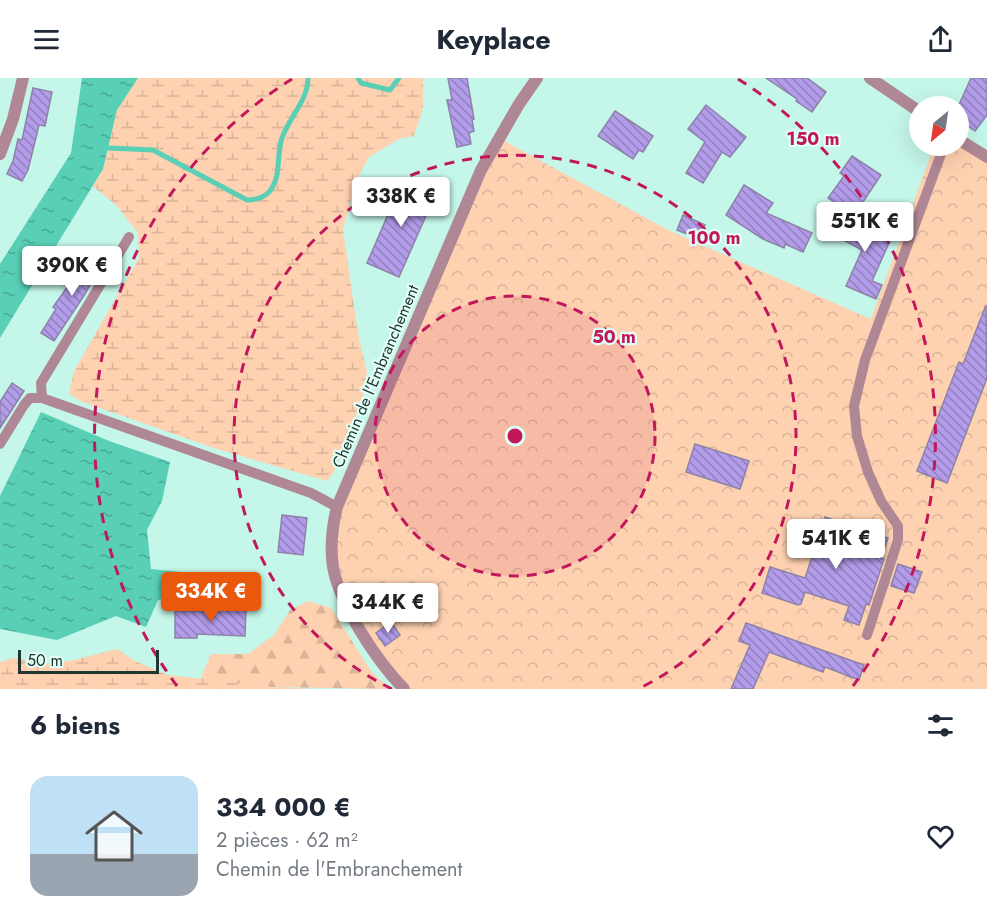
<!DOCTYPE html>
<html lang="fr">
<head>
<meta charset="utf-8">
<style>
	body { margin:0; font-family:Jost,sans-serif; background:#f6f6f7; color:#1f2937; height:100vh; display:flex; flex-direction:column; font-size:22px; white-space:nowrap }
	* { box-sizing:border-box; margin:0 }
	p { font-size:20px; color:#747a83 }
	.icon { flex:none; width:33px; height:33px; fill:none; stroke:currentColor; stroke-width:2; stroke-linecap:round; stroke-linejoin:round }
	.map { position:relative; height:611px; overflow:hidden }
	.side { display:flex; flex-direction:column; background:#fff; flex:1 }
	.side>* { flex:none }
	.needle { width:39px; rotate:209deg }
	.controls { position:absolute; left:909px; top:18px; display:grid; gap:12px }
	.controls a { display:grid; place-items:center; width:60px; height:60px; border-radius:50%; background:#fff; box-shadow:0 6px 24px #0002; font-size:30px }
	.scale { position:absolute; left:18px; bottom:15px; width:141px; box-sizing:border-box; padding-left:6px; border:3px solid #223631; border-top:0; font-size:16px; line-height:21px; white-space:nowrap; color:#223631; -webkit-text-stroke:4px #e1fff6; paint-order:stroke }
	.price { position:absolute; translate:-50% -51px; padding:0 14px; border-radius:6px; background:#fff; color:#222; font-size:20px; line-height:39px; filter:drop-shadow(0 2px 3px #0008) }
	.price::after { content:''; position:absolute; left:50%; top:36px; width:18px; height:14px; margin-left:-9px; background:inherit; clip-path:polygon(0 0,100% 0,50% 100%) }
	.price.active { background:#ea580c; color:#fff }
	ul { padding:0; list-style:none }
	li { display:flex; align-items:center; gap:18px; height:150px; padding:0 30px }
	li span { display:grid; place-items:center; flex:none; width:168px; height:120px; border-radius:18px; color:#555 }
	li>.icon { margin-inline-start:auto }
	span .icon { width:72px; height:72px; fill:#fffc; stroke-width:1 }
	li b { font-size:26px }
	h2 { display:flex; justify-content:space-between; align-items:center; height:72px; padding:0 30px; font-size:26px }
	header { display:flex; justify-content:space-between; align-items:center; height:78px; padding:0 30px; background:#fff; font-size:27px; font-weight:700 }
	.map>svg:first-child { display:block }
	.forest { fill:url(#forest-firs) }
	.wetland { fill:url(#wetland-marsh) }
	.park { fill:url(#park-crowns) }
	.water { fill:url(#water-ripples) }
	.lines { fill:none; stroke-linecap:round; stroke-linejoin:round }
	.stream { stroke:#59cfb6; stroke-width:5 }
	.building { fill:url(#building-back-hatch); stroke:#8d83a7; stroke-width:1.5 }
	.lane { stroke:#b08895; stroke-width:10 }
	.street { stroke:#b08895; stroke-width:12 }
	.ring { fill:none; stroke:#c2185b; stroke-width:3; stroke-dasharray:10 8 }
	.labels { text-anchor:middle; stroke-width:4.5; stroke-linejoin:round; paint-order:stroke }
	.street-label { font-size:16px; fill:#223631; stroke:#e1fff6 }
	.centre { fill:#c2185b; stroke:#e1fff6; stroke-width:3 }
	.ring-label { font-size:18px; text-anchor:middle; font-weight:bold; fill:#c2185b; stroke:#e1fff6; stroke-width:4.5; stroke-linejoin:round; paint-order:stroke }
</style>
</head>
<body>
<header><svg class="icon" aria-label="menu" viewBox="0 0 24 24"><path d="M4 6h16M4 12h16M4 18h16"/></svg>Keyplace<svg class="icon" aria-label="share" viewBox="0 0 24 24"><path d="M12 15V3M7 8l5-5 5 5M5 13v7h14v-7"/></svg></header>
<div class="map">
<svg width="987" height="611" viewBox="0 0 987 611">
	<defs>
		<pattern id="forest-firs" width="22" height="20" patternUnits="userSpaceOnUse" patternTransform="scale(1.5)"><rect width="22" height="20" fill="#fed1b0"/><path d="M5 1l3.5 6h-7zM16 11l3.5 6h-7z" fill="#d9b498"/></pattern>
		<pattern id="wetland-marsh" width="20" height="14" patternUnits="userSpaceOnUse" patternTransform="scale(1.5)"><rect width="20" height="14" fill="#fed1b0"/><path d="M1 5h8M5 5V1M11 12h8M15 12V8" fill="none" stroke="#d9b498"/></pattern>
		<pattern id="park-crowns" width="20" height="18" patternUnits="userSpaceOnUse" patternTransform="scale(1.5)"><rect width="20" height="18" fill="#fed1b0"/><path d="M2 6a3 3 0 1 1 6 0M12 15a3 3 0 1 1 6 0" fill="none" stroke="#d9b498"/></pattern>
		<pattern id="water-ripples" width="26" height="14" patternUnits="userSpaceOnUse" patternTransform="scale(1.5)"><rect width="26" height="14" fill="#59cfb6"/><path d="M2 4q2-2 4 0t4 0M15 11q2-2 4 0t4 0" fill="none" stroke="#49a995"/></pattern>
		<pattern id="building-back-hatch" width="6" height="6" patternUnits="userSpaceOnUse" patternTransform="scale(1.5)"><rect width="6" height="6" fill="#b39cea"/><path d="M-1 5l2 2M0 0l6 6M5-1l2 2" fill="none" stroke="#9180be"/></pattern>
	</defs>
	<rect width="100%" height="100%" fill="#c4f6e9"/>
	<path class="forest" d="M 308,523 L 331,530 L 371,593 L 390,611 L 271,609 L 200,602 L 211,576 L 248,576 L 274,557 L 290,532 Z"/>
	<g class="wetland">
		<path d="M 138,0 L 423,0 L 423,30 L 414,58 L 399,61 L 369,79 L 356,103 L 343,151 L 358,256 L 367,294 L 363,318 L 334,394 L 327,403 L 214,370 L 80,323 L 69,315 L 74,293 L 139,180 L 138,155 L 116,127 L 93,108 L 103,91 L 117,32 Z"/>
		<path d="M 117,571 L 135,583 L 168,597 L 271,609 L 315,611 L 0,611 L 0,584 L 13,580 L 46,586 L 74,582 Z"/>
	</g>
	<path class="park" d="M 499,60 L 670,153 L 871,241 L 934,68 L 958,68 L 987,79 L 987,611 L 404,611 L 399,606 L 336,502 L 333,445 Z"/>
	<g class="water">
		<path d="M 82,0 L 138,0 L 117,32 L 103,91 L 0,260 L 0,186 L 71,75 Z"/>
		<path d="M 41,334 L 109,363 L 170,384 L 162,423 L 147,452 L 151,491 L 202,496 L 220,502 L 215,515 L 186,515 L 158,522 L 146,549 L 116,538 L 57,562 L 0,551 L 0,418 Z"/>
	</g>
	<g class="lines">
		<g class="stream">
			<path d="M 358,0 L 361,5 L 390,12 L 399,0"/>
			<path d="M 108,70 L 153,72 L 247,122 C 255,122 263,120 269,114 C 282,99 276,77 282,60 C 289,39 308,23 308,0"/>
		</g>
	</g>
	<g class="building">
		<path d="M 448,0 L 467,0 L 474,41 L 472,42 L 474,53 L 469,55 L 471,66 L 457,69 L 447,22 L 452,22 Z"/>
		<path d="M 766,0 L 807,0 L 826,14 L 812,34 L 796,23 L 797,21 Z"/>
		<path d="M 971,0 L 987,0 L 987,37 L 975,53 L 958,41 L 958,29 Z"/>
		<path d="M 33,10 L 52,14 L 45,48 L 39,47 L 28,92 L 22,103 L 7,96 L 13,83 L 18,61 L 22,62 Z"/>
		<path d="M 706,27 L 746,59 L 730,79 L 722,74 L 703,105 L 686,95 L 705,64 L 688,51 Z"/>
		<path d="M 615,33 L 653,58 L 643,74 L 639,72 L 633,81 L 598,58 Z"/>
		<path d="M 852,78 L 881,97 L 853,139 L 835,128 L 836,125 L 828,120 L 844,98 L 840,95 Z"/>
		<path d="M 403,102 L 436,115 L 399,199 L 367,185 Z"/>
		<path d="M 744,107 L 773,125 L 766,135 L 812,155 L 803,174 L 785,166 L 784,170 L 763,161 L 726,137 Z"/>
		<path d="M 683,137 L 705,147 L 699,161 L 677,152 Z"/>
		<path d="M 850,138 L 893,156 L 872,203 L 882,207 L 876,221 L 846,208 L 862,172 L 836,158 L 841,146 Z"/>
		<path d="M 89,175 L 103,183 L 85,216 L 54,263 L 41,255 L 56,231 L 53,229 L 68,208 L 70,209 Z"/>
		<path d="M 986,227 L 987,300 L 947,405 L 917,393 L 959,284 L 963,286 Z"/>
		<path d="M 12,305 L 24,313 L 0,350 L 0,324 Z"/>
		<path d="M 695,366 L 749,383 L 740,411 L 686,394 Z"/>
		<path d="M 282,437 L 307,440 L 303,477 L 278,474 Z"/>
		<path d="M 825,439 L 888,460 L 881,481 L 884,481 L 869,527 L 866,526 L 859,547 L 844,542 L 849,528 L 805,514 L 801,526 L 798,527 L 762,515 L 770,489 L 805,500 Z"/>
		<path d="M 898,486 L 922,494 L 914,515 L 891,508 Z"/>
		<path d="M 220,528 L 246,529 L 245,558 L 197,556 L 197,560 L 175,560 L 175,533 L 220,533 Z"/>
		<path d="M 391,544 L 400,557 L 385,568 L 376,555 Z"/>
		<path d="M 746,545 L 864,587 L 859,602 L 825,589 L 823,594 L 769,574 L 753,611 L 731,611 L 750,567 L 739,563 Z"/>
	</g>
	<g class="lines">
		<g class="lane">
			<path d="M 42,320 L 41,305 L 129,159"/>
			<path d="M 0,366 L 24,327 L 30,320 L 42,320 L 311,415 L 337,429"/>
			<path d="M 867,557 L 898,462 L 898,448 L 881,423 L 868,394 L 857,358 L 854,328 L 865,282 L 944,68"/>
		</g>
		<g class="street">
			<path d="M 870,0 L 920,34"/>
			<path d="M 958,61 L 987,79"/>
			<path d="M 0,76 L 13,41 L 23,0"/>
			<path d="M 404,611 C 377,583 340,528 333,489 C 330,469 332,449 337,429 L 481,92 L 519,26 L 537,0"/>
		</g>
	</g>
	<circle cx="515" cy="358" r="140" fill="#c2185b" fill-opacity=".12"/>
	<g class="ring">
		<circle cx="515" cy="358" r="140"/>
		<path d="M392 611A281 281 0 1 1 638 611"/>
		<path d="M177 608A421 421 0 0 1 292 1M738 1A421 421 0 0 1 853 608"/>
	</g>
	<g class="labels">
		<g class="street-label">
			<text transform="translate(375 298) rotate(-67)" y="6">Chemin de l'Embranchement</text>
		</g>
	</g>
	<circle cx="515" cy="358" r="9" class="centre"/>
	<g class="ring-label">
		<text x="813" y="67">150 m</text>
		<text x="714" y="166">100 m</text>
		<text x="614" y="265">50 m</text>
	</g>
</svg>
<div class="controls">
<a><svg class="needle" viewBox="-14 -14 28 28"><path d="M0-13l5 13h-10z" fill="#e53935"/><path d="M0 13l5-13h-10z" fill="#747a83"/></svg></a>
</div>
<div class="scale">50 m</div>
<b class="price" style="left:401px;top:150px">338K €</b>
<b class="price" style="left:865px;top:175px">551K €</b>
<b class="price" style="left:72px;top:219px">390K €</b>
<b class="price" style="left:836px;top:492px">541K €</b>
<b class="price active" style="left:211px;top:545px">334K €</b>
<b class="price" style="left:388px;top:556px">344K €</b>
</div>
<section class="side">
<h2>6 biens<svg class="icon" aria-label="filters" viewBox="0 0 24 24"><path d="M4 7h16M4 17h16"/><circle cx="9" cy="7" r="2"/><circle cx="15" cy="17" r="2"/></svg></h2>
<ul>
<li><span style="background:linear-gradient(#bfe0f5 65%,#9aa5b1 0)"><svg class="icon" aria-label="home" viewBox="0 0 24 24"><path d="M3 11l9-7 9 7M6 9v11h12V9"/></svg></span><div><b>334 000 €</b><p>2 pièces · 62 m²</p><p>Chemin de l'Embranchement</p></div><svg class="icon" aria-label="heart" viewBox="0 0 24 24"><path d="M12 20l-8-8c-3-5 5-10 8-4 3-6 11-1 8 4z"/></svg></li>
</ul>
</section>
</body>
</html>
